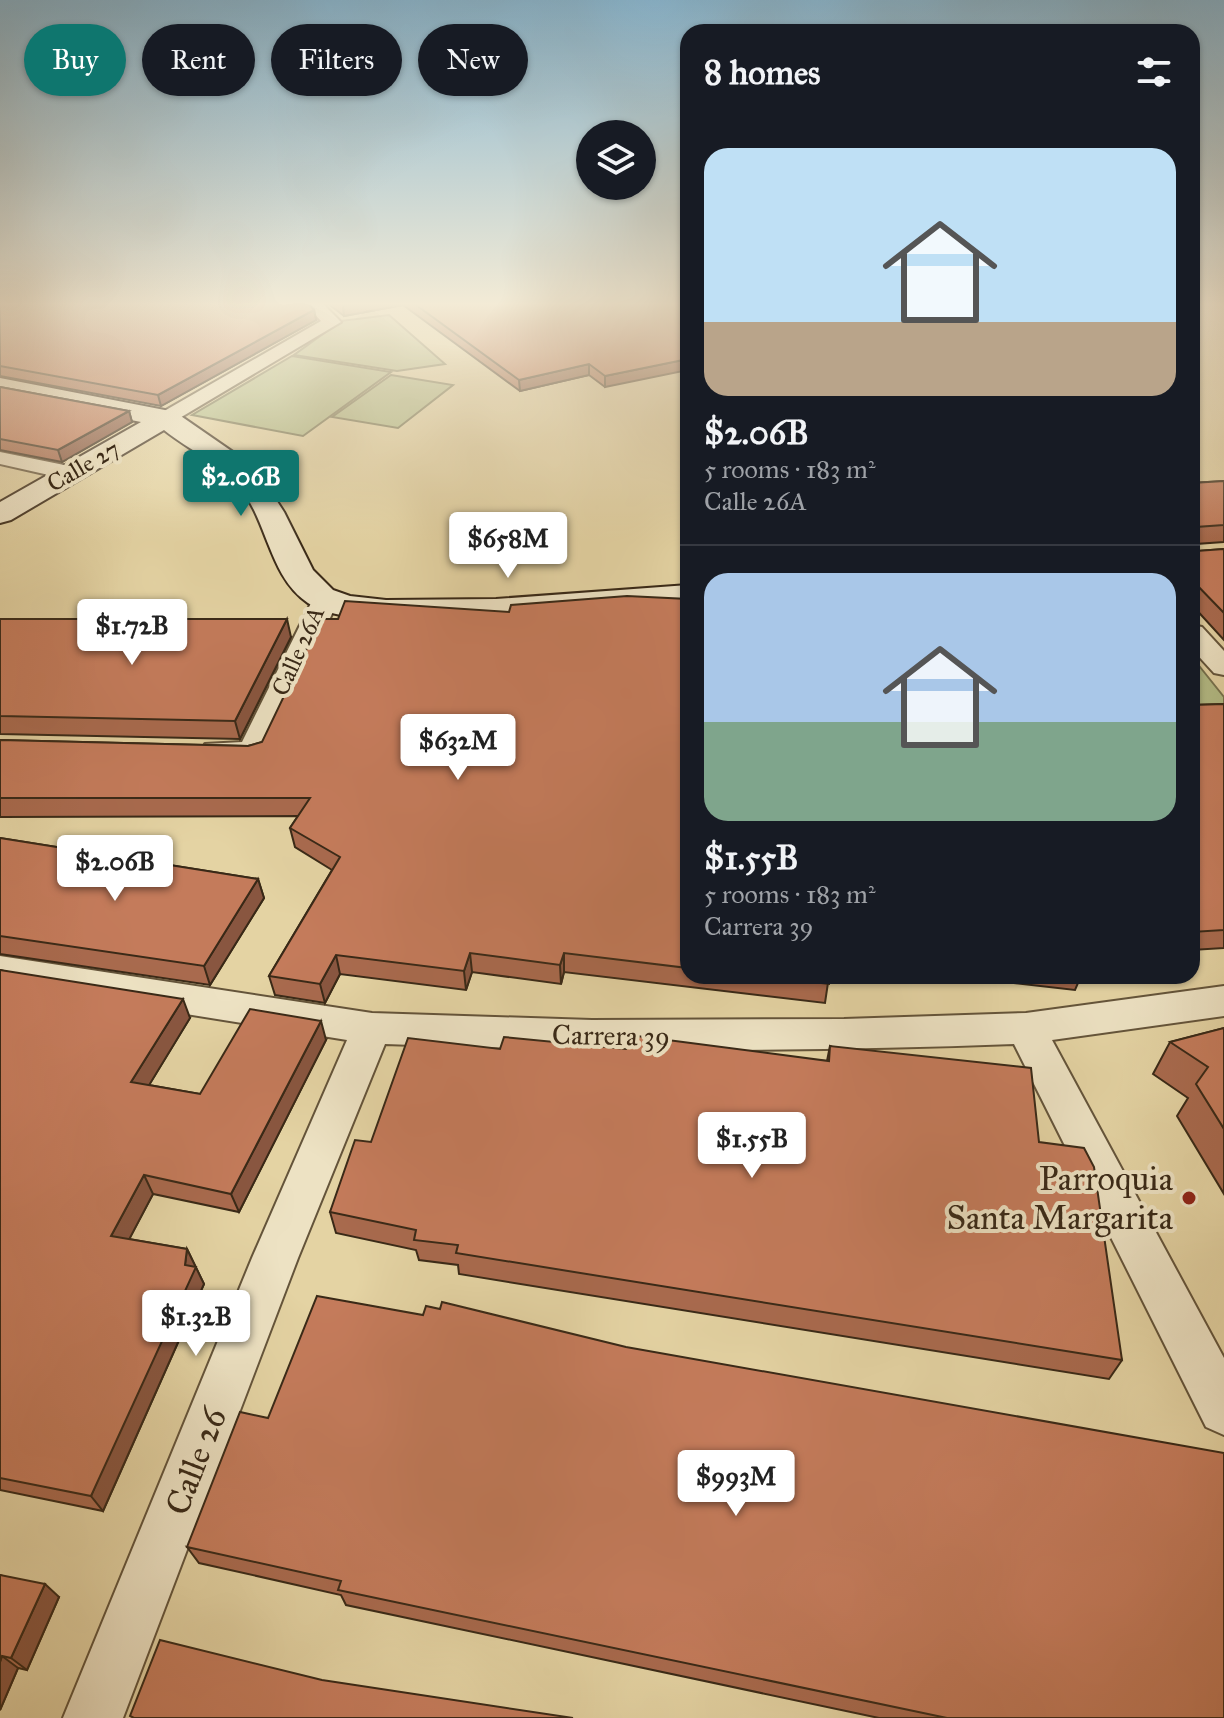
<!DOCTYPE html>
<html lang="en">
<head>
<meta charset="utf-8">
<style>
	body { margin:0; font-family:"IM FELL Great Primer",serif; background:#20242c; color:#f1f3f6; height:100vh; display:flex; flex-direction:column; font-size:30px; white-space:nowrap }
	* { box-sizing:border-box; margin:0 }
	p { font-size:26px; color:#9ea1a6 }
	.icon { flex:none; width:44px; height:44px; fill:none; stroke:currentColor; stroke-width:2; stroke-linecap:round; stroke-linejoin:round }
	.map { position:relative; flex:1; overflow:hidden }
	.drawer { position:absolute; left:680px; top:24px; width:520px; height:960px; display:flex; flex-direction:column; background:#171b24; border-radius:24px; box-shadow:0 2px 6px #0004 }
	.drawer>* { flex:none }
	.top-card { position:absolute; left:24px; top:24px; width:536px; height:72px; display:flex; gap:16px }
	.fabs { position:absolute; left:576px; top:120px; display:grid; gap:16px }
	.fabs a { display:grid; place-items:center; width:80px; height:80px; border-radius:50%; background:#171b24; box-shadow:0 2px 6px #0004; font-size:40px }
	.price { position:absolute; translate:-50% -68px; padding:0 18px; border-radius:8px; background:#fff; color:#222; font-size:26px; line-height:52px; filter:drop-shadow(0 2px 4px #0008) }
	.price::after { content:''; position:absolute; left:50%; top:48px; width:24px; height:18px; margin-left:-12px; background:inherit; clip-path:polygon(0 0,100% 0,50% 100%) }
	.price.current { background:#0f766e; color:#fff }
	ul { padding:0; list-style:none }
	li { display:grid; align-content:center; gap:16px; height:424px; padding:0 24px }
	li+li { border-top:2px solid #363941 }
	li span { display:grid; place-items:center; height:248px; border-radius:24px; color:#555 }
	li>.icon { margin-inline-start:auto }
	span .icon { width:144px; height:144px; fill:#fffc; stroke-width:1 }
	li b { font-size:34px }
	h2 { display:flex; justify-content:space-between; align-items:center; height:96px; padding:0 24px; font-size:34px }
	.pill { padding:0 28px; border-radius:36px; background:#171b24; box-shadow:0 2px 6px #0004; font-size:28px; line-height:72px }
	.pill.current { background:#0f766e; color:#fff }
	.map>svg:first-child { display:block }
	.green { fill:#b3bc86; stroke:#76724e; stroke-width:2 }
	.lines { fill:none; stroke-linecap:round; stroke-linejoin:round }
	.street-casing { stroke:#64543a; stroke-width:4 }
	.secondary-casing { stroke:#392917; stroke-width:4 }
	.street { fill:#ede2c3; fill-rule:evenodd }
	.secondary { fill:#ede2c3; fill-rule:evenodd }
	.wall { fill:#a96a4e; stroke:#392917; stroke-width:2 }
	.shaded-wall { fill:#895640; stroke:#392917; stroke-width:2 }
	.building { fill:#c47b5b; stroke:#392917; stroke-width:2 }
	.poi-dot { fill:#8f2418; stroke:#ede2c3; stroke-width:3 }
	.labels { text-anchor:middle; stroke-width:8; stroke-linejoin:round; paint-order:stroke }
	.far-street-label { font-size:24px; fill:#392917; stroke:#ede2c3 }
	.street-label { font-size:28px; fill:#392917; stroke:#ede2c3 }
	.near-poi-label { font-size:34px; fill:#392917; stroke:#ede2c3; text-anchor:end }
	.near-street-label { font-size:34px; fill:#392917; stroke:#ede2c3 }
</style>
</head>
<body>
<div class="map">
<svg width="1224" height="1718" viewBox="0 0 1224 1718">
	<rect width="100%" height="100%" fill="#e4d3a3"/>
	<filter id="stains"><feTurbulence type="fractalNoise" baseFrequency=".0025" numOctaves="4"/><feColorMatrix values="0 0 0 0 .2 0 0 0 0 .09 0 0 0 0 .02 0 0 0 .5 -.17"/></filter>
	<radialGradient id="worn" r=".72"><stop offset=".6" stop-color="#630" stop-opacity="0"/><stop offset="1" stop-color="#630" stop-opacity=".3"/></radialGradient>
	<g class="green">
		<path d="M 389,315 L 445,364 L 397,371 L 294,355 L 341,321 Z"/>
		<path d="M 292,356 L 391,372 L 303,436 L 192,415 Z"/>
		<path d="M 391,375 L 453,385 L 398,428 L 332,417 Z"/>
		<path d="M 1192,657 L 1224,697 L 1224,712 L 1192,714 Z"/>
	</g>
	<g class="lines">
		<defs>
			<g id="street">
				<path d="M 303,302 L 321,302 L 341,322 L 173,422 L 159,422 L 156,418 L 159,414 L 321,321 Z"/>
				<path d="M 0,452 L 79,468 L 82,473 L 71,480 L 0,464 Z"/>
				<path d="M 325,593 L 334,595 L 338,601 L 264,759 L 253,761 L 205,758 L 201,751 L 205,744 L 242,742 L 312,601 L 316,595 Z"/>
				<path d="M 1192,625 L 1202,627 L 1224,651 L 1224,675 L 1214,673 L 1192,649 Z"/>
				<path d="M 0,956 L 372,1013 L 592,1020 L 844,1019 L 1026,1013 L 1224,986 L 1224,1016 L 1052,1040 L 1224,1358 L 1224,1435 L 1206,1427 L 1014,1044 C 803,1052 597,1052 385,1044 L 298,1258 L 123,1718 L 63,1718 L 252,1258 L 347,1040 L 0,984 Z"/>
			</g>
			<path id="secondary" d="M 0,378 L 175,412 L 243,459 L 262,478 L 284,512 L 313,570 L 333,590 L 350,596 L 386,600 L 496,599 L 688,585 L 688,605 C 613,611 364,641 308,603 C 270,578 268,523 241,489 C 221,464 189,450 164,430 L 11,520 L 0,523 L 0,502 L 141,422 L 0,394 Z"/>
		</defs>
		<use href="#street" class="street-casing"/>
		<use href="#secondary" class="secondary-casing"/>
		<use href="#street" class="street"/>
		<use href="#secondary" class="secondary"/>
	</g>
	<g class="wall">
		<path d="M 0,302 L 314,310 L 316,320 L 161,406 L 0,376 Z"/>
		<path d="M 326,302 L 688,302 L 605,387 L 589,375 L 520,391 L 403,305 L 344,316 Z"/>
		<path d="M 0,387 L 129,411 L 132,422 L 62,462 L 0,450 Z"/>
		<path d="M 1224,481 L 1224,542 L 1196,544 L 1197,551 L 1224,549 L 1224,640 L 1192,605 L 1192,483 Z"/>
		<path d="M 688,599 L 688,976 L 829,976 L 825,1003 L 564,972 L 561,984 L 472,972 L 466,990 L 340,974 L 325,1003 L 275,995 L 269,976 L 332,870 L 295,847 L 290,828 L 298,816 L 0,817 L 0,740 L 248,746 L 262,742 L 509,612 Z"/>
		<path d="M 0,619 L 291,637 L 240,739 L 0,734 Z"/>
		<path d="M 1224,704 L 1224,948 L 1192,950 L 1192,705 Z"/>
		<path d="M 0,838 L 258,879 L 264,898 L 210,985 L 0,954 Z"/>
		<path d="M 0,970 L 190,1018 L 149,1085 L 200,1094 L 326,1040 L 239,1212 L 153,1194 L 129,1239 L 187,1249 L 204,1284 L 103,1511 L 0,1490 Z"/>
		<path d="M 952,976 L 1081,976 L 1075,990 Z"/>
		<path d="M 1224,1028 L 1224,1194 L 1177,1116 L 1188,1098 L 1153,1074 L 1170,1042 Z"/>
		<path d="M 830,1046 L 1039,1142 L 1122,1360 L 1109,1379 L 459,1274 L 458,1265 L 419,1260 L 416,1250 L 336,1233 L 330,1212 L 371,1142 L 500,1049 L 626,1049 L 827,1061 Z"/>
		<path d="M 187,1547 L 1224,1718 L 879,1718 L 346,1605 L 341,1595 L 199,1563 Z"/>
		<path d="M 0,1575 L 59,1597 L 27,1670 L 18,1668 L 0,1710 Z"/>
	</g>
	<g class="shaded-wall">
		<path d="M 361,302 L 402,302 L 403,305 L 344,316 L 343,306 Z"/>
		<path d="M 314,310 L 316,320 L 161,406 L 158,395 Z"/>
		<path d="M 688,359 L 688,370 L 605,387 L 605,376 Z"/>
		<path d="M 589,364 L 589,375 L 520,391 L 519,380 Z"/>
		<path d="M 129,411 L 132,422 L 62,462 L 58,450 Z"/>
		<path d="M 287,619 L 291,637 L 240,739 L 235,721 Z"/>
		<path d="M 258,879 L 264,898 L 210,985 L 204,966 Z"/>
		<path d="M 470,953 L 472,972 L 466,990 L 464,971 Z"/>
		<path d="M 564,953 L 564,972 L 561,984 L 560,965 Z"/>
		<path d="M 336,955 L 340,974 L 325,1003 L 320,984 Z"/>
		<path d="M 183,999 L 190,1018 L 140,1100 L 131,1082 Z"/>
		<path d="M 321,1021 L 326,1040 L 239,1212 L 231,1194 Z"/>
		<path d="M 144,1175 L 153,1194 L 122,1253 L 111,1236 Z"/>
		<path d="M 187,1249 L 204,1284 L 103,1511 L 91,1496 L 185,1265 Z"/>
		<path d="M 45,1584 L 59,1597 L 27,1670 L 11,1658 Z"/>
		<path d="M 2,1656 L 18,1668 L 0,1710 L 0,1662 Z"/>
	</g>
	<g class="building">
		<path d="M 0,302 L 307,302 L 314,310 L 158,395 L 0,366 Z"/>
		<path d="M 338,302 L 361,302 L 343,306 Z"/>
		<path d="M 412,302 L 688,302 L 688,359 L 605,376 L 589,364 L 519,380 Z"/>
		<path d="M 0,387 L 129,411 L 58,450 L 0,439 Z"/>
		<path d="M 1224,481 L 1224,525 L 1196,527 L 1197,551 L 1224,549 L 1224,613 L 1192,580 L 1192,483 Z"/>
		<path d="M 627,596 L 688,599 L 688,968 L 564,953 L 560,965 L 470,953 L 464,971 L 336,955 L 320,984 L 269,976 L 340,857 L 290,828 L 310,798 L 0,798 L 0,740 L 248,746 L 262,742 L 321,619 L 338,619 L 345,601 L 509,612 L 511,605 Z"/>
		<path d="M 0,619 L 287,619 L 235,721 L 0,716 Z"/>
		<path d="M 1224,704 L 1224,930 L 1192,932 L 1192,705 Z"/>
		<path d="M 0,838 L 258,879 L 204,966 L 0,936 Z"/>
		<path d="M 0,970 L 183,999 L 131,1082 L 200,1094 L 250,1009 L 321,1021 L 231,1194 L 144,1175 L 111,1236 L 187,1249 L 185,1265 L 196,1267 L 91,1496 L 0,1478 Z"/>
		<path d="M 758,976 L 829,976 L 829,984 Z"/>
		<path d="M 1224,1028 L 1224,1129 L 1196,1084 L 1208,1067 L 1170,1042 Z"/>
		<path d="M 629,1035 L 829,1061 L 830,1046 L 1031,1068 L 1039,1142 L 1084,1148 L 1094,1167 L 1122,1360 L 456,1253 L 458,1245 L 414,1240 L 416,1230 L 330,1212 L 355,1140 L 371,1142 L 408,1038 L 500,1049 L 504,1037 L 626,1049 Z"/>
		<path d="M 317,1296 L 423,1315 L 426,1306 L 440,1309 L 442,1302 L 626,1347 L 1224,1453 L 1224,1718 L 947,1718 L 338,1590 L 341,1581 L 187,1547 L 240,1412 L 268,1418 Z"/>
		<path d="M 0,1575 L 45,1584 L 11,1658 L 2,1656 L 0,1662 Z"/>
		<path d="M 160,1640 L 322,1680 L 573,1718 L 134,1718 L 130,1716 Z"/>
	</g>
	<linearGradient id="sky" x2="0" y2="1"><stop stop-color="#87b5cf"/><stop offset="0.56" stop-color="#f3ebd6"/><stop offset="1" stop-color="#f3ebd6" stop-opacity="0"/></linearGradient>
	<rect width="1224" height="543" fill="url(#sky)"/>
	<circle class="poi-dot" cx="1189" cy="1198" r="8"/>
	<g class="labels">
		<g class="far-street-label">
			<text transform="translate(83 466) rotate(-30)" y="8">Calle 27</text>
			<text transform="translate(298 651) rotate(-66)" y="8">Calle 26A</text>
		</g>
		<g class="street-label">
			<text transform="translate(611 1035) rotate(1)" y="10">Carrera 39</text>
		</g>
		<g class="near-poi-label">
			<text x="1173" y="1190">Parroquia<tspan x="1173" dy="39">Santa Margarita</tspan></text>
		</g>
		<g class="near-street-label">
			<text transform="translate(195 1461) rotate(-69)" y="12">Calle 26</text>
		</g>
	</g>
	<rect width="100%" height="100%" filter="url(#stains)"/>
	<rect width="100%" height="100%" fill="url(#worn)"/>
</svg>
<div class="fabs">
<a><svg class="icon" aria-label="layers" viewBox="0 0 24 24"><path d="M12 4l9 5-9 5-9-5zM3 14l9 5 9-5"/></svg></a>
</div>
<b class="price current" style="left:241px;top:518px">$2.06B</b>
<b class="price" style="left:508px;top:580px">$658M</b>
<b class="price" style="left:132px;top:667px">$1.72B</b>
<b class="price" style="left:458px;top:782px">$632M</b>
<b class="price" style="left:115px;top:903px">$2.06B</b>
<b class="price" style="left:752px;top:1180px">$1.55B</b>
<b class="price" style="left:196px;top:1358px">$1.32B</b>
<b class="price" style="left:736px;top:1518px">$993M</b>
<div class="top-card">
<a class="pill current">Buy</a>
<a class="pill">Rent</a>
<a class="pill">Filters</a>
<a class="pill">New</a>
</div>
<section class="drawer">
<h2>8 homes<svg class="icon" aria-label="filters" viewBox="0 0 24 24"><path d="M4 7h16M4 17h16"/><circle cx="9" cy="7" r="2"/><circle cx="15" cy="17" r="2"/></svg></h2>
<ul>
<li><span style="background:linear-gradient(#bfe0f5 70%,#b9a48a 0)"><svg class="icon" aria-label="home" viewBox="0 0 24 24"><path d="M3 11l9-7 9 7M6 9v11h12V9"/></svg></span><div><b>$2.06B</b><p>5 rooms · 183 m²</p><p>Calle 26A</p></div></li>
<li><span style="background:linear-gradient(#a9c7e8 60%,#7fa58c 0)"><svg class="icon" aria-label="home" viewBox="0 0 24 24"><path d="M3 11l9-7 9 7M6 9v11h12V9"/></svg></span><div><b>$1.55B</b><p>5 rooms · 183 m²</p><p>Carrera 39</p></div></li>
</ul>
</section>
</div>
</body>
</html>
